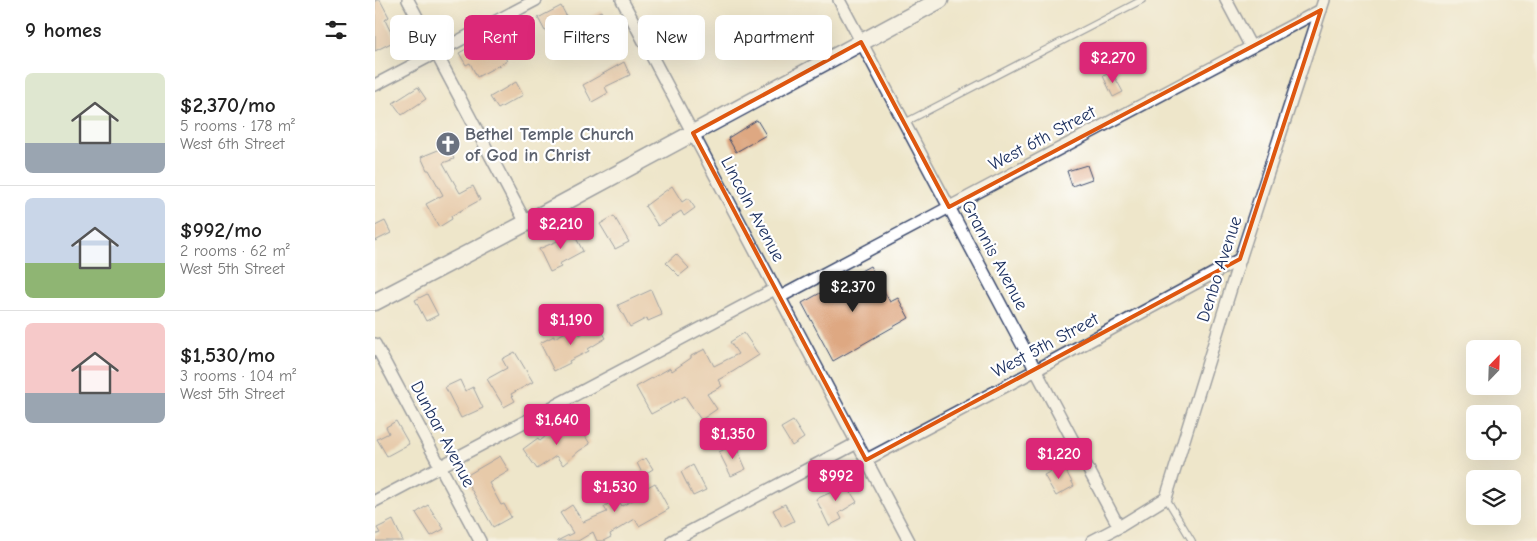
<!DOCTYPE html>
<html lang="en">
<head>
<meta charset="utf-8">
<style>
	body { margin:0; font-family:"Comic Neue",sans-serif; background:#f6f6f6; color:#222; height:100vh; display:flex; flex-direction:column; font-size:19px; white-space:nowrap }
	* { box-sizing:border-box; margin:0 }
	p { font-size:16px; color:#767676 }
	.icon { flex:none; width:28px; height:28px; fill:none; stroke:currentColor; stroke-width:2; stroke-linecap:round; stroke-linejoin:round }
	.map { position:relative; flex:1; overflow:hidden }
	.details { display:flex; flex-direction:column; background:#fff; width:375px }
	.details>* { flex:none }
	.hud { position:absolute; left:15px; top:15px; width:475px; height:45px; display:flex; gap:10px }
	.needle { width:32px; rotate:23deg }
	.controls { position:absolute; left:1091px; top:340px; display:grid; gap:10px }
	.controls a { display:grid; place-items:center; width:55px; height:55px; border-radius:8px; background:#fff; box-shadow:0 5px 20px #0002; font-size:25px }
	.price { position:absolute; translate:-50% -42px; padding:0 11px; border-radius:5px; background:#db2777; color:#fff; font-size:16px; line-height:32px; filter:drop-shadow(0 1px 2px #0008) }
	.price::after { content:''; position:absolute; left:50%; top:30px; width:15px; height:11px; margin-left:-8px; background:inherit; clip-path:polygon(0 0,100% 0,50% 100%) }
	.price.on { background:#222; color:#fff }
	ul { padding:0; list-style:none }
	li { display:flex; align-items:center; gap:15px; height:125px; padding:0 25px }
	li+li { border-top:1px solid #e0e0e0 }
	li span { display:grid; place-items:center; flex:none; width:140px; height:100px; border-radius:8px; color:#555 }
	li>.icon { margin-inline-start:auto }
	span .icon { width:60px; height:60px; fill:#fffc; stroke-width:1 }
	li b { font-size:21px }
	h2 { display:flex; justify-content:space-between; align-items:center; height:60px; padding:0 25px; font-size:21px }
	.pill { padding:0 18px; border-radius:8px; background:#fff; box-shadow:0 5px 20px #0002; font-size:18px; line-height:45px }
	.pill.on { background:#db2777; color:#fff }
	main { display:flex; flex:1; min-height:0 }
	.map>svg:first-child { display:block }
	.building { fill:#dea882 }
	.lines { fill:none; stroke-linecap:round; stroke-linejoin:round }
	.service-casing { stroke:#3b4a6e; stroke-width:8 }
	.minor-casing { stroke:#3b4a6e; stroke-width:14 }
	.secondary-casing { stroke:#3b4a6e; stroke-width:19 }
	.service { stroke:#fff; stroke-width:5.5 }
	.minor { stroke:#fff; stroke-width:11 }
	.secondary { stroke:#fff; stroke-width:16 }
	.marked { fill:none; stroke:#de5710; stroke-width:4; stroke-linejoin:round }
	.labels { text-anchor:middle; stroke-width:4.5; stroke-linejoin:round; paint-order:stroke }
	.worship-label { font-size:18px; font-weight:bold; fill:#5b616d; stroke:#fff; text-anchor:start }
	.street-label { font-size:18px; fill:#1b2f5e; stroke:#fff }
</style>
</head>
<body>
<main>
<section class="details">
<h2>9 homes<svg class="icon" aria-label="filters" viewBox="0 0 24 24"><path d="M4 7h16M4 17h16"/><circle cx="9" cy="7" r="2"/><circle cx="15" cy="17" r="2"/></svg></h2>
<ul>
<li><span style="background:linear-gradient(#dfe7d0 70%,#9aa5b1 0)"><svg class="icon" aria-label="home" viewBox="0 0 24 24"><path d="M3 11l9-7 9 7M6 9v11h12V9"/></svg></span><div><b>$2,370/mo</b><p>5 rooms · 178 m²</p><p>West 6th Street</p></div></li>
<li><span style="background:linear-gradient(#c9d6e8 65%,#8fb573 0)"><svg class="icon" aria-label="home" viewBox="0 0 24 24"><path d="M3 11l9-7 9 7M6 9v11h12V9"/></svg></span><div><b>$992/mo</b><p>2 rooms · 62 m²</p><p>West 5th Street</p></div></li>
<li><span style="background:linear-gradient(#f6c9c9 70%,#9aa5b1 0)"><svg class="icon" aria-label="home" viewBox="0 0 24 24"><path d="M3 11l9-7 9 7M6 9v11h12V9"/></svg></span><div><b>$1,530/mo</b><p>3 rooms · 104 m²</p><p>West 5th Street</p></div></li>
</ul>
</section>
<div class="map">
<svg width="1162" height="541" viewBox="0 0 1162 541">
	<rect width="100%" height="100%" fill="#fff"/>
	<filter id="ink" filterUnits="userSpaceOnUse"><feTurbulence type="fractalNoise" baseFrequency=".02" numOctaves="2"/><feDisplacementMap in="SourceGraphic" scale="10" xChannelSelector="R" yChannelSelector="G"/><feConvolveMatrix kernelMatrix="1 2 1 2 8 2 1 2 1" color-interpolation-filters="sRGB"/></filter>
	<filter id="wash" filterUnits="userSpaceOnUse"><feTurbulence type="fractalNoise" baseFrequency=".0096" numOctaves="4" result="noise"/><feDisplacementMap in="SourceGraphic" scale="20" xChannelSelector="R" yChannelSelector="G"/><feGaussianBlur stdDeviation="1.12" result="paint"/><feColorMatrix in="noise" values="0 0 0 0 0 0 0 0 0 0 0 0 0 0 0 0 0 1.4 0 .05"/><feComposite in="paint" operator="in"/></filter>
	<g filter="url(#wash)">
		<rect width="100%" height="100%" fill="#eee6ca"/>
		<g id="blocks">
			<g class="building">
				<path d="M 0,0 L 5,0 L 14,17 L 10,20 L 20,41 L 0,51 Z"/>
				<path d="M 186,6 L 193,19 L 170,31 L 163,18 Z"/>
				<path d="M 226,11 L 230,20 L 202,34 L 198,25 Z"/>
				<path d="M 419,29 L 427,43 L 398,58 L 391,44 Z"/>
				<path d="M 117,35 L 132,61 L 102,77 L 95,63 L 91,65 L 84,53 Z"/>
				<path d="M 249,62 L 255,75 L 230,87 L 233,93 L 217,102 L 208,85 Z"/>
				<path d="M 737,72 L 748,92 L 738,97 L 728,76 Z"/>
				<path d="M 141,82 L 148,95 L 123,109 L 115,97 Z"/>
				<path d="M 43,87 L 51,99 L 27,115 L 18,103 Z"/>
				<path d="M 382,120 L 391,135 L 361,152 L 353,138 Z"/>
				<path d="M 73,146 L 79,159 L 68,163 L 85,193 L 98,186 L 105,200 L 76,216 L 77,219 L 64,227 L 51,204 L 68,195 L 54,170 L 52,170 L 46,157 Z"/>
				<path d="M 712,165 L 717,179 L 697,186 L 692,171 Z"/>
				<path d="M 297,186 L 307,202 L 313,198 L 320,208 L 309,216 L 306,211 L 283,226 L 270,206 Z"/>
				<path d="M 239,216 L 254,242 L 240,249 L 225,224 Z"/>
				<path d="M 10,221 L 16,233 L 0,241 L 0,226 Z"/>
				<path d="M 195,227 L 208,251 L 184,264 L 186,267 L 175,272 L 164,249 L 187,239 L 184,233 Z"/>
				<path d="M 301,254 L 314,268 L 304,276 L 291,263 Z"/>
				<path d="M 495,266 L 515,302 L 523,298 L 534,318 L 458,361 L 427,303 Z"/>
				<path d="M 276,290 L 287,315 L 273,321 L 272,318 L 255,327 L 243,305 Z"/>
				<path d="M 52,294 L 63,315 L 51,321 L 40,300 Z"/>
				<path d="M 223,325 L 231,338 L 213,349 L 214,351 L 194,361 L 195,363 L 179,371 L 165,343 L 179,336 L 179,338 L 201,327 L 205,335 Z"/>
				<path d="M 369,333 L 384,355 L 359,371 L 343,380 L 347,386 L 332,394 L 342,409 L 326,420 L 310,396 L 276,414 L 261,387 L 295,368 L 297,371 L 316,358 L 316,356 L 330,349 L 339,366 L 363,354 L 355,342 Z"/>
				<path d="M 140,352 L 158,382 L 136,394 L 140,401 L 129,407 L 112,379 L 132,368 L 127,359 Z"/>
				<path d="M 85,380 L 90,391 L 98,387 L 108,408 L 86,418 L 70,387 Z"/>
				<path d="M 21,421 L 34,444 L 12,456 L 2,439 L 14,433 L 11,427 Z"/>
				<path d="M 201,421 L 215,444 L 204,451 L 188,465 L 181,456 L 162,469 L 148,449 L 163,438 L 165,441 L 178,430 L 181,433 Z"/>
				<path d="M 418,421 L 429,438 L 417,446 L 406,428 Z"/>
				<path d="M 360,444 L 371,469 L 356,476 L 344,452 Z"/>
				<path d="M 125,456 L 134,471 L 114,483 L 126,505 L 129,504 L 136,517 L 118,527 L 89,477 Z"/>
				<path d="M 271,458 L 278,469 L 268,475 L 262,463 Z"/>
				<path d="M 318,465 L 331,490 L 318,496 L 306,472 Z"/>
				<path d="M 688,465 L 699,486 L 681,496 L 669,475 Z"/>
				<path d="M 234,476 L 241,490 L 238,491 L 247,506 L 269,494 L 267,490 L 280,483 L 294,509 L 264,526 L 260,519 L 235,534 L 236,537 L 228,541 L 222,541 L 218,532 L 203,541 L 182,541 L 198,533 L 185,513 L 197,505 L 208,522 L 232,512 L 229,507 L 233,504 L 222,483 Z"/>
				<path d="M 466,477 L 482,502 L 464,513 L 467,519 L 454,526 L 441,499 L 459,491 L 455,484 Z"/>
				<path d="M 410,504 L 419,521 L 407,527 L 398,510 Z"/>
				<path d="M 53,505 L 69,529 L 56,536 L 41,513 Z"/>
				<path d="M 18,520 L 28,541 L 0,541 L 0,535 L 5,533 L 2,528 Z"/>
			</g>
		</g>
	</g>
	<g filter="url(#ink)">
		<use href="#blocks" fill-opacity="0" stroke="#3b4a6e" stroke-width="1"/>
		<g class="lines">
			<defs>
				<g id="service">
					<path d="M 529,123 L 767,0"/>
					<path d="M 791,498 L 817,541"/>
				</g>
				<g id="minor">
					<path d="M 33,0 L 151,223"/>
					<path d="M 247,0 L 534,541"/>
					<path d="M 464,0 L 744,527"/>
					<path d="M 851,0 L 876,47"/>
					<path d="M 0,85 L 161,0"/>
					<path d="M 405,297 L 946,10"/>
					<path d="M 0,344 L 105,541"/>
					<path d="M 491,460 L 661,370 L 865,259"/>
					<path d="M 0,501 L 400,289"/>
					<path d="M 297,541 L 482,443"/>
					<path d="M 717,541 L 744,527 L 791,498 L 865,259 L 949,0"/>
				</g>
				<path id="secondary" d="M 0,302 L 151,223 L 565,0"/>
			</defs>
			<use href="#service" class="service-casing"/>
			<use href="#minor" class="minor-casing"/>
			<use href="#secondary" class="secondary-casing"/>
			<use href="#service" class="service"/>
			<use href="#minor" class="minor"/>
			<use href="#secondary" class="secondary"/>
		</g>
	</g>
	<path d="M0 0H1162V541H0ZM 946,10 L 865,259 L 491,460 L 318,133 L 486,42 L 574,207 Z" fill="#eee6ca" fill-opacity=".55" fill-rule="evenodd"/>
	<path class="marked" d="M 946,10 L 865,259 L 491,460 L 318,133 L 486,42 L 574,207 Z"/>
	<defs>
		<symbol id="church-disc" viewBox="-11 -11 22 22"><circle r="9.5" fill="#6b7280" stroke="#fff"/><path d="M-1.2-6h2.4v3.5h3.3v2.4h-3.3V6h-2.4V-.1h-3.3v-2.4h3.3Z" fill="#fff"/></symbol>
	</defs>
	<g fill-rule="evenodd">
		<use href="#church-disc" x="59" y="130" width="28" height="28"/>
	</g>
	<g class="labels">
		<g class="worship-label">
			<text x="90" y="140">Bethel Temple Church<tspan x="90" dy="21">of God in Christ</tspan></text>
		</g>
		<g class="street-label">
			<text transform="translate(667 138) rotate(-28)" y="6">West 6th Street</text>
			<text transform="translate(378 209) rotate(62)" y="6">Lincoln Avenue</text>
			<text transform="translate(620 255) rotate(62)" y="6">Grannis Avenue</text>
			<text transform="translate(844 269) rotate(-72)" y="6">Denbo Avenue</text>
			<text transform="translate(670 345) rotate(-28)" y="6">West 5th Street</text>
			<text transform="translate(68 434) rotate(62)" y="6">Dunbar Avenue</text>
		</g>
	</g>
</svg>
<div class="controls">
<a><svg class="needle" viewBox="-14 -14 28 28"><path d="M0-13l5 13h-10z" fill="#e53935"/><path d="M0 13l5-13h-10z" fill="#767676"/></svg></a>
<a><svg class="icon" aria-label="locate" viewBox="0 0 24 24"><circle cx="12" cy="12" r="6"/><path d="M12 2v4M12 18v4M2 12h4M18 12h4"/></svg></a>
<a><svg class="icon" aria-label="layers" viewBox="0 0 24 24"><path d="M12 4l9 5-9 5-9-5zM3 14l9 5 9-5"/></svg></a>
</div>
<b class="price" style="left:738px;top:84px">$2,270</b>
<b class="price" style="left:186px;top:250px">$2,210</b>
<b class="price on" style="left:478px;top:313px">$2,370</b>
<b class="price" style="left:196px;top:346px">$1,190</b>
<b class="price" style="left:182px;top:446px">$1,640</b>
<b class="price" style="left:358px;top:460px">$1,350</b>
<b class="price" style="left:684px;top:480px">$1,220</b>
<b class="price" style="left:461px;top:502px">$992</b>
<b class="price" style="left:240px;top:513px">$1,530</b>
<div class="hud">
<a class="pill">Buy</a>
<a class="pill on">Rent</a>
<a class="pill">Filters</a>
<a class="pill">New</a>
<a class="pill">Apartment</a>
</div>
</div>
</main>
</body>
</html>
